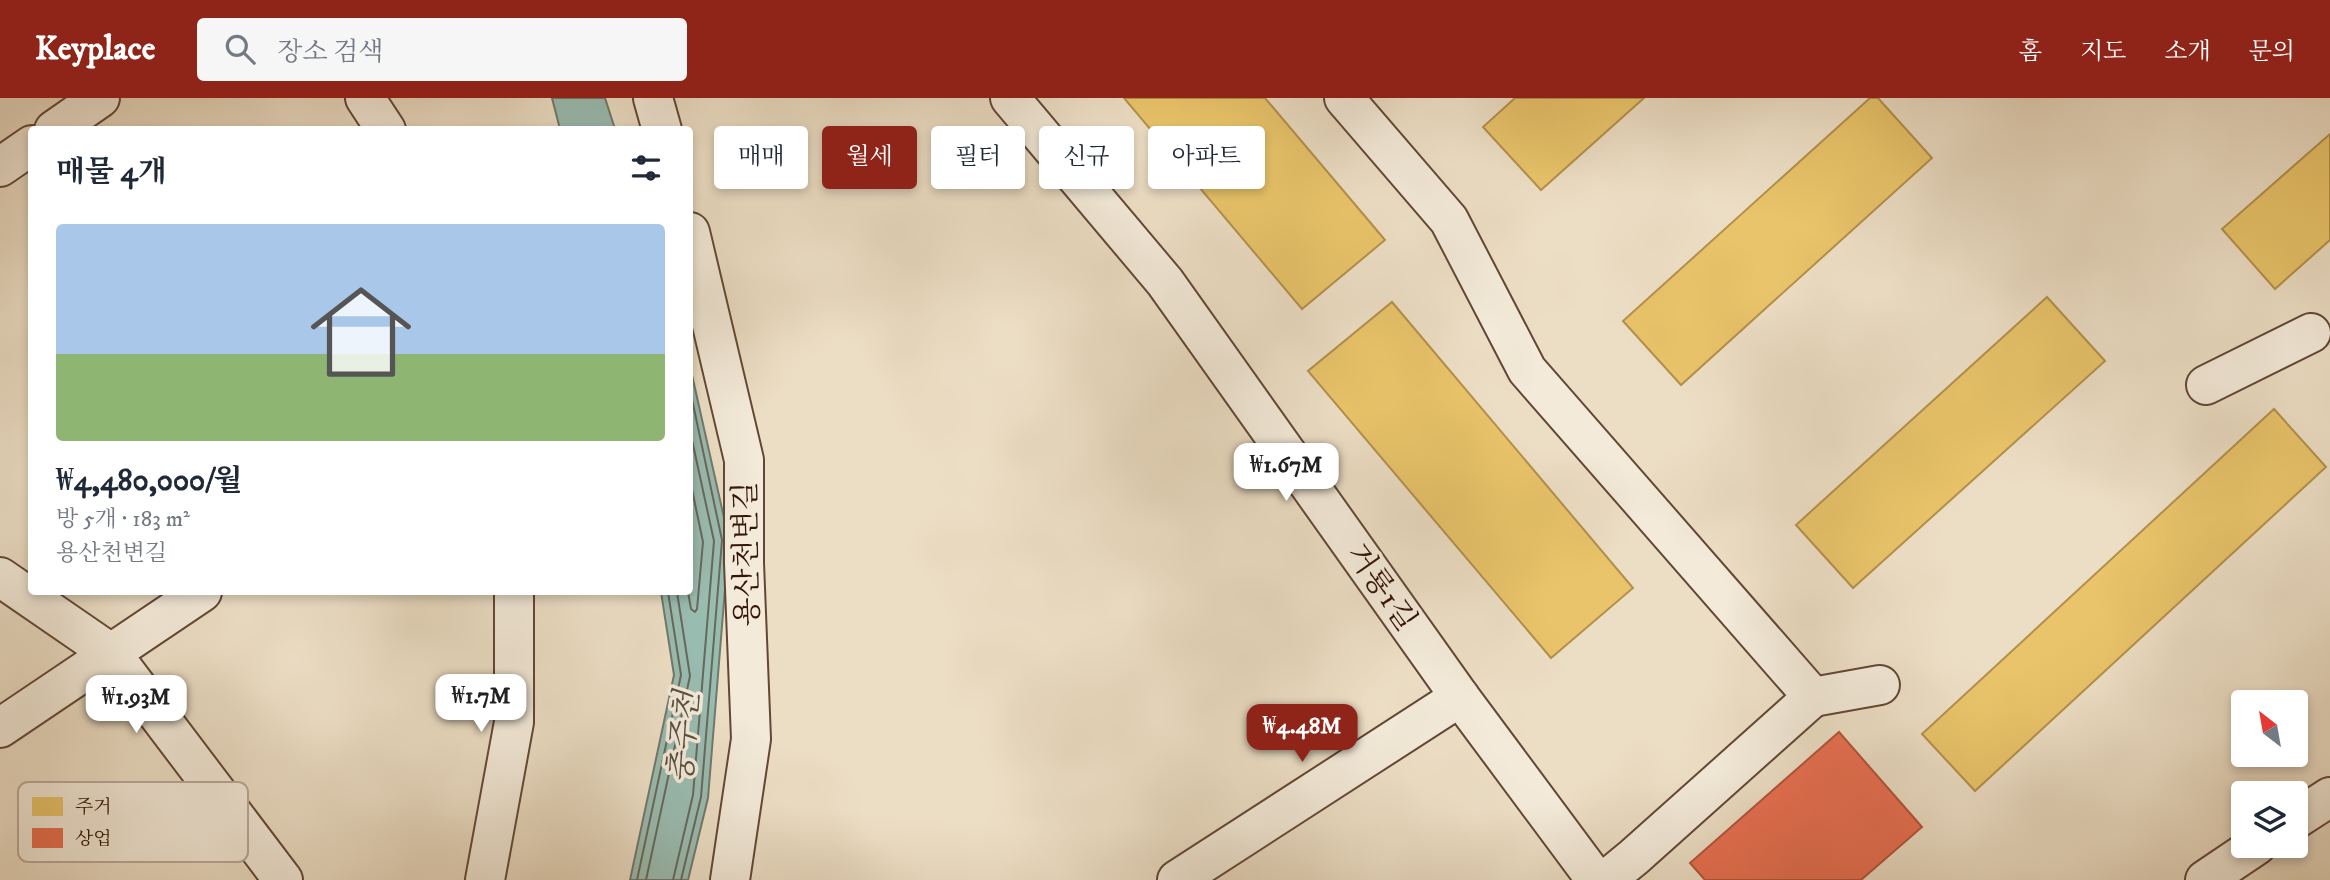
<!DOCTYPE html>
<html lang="ko">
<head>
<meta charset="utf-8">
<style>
	body { margin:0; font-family:"IM FELL DW Pica","Noto Serif KR",serif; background:#f6f6f7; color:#1f2937; height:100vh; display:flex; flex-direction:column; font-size:26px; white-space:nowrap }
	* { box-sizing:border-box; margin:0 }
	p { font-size:23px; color:#747a83 }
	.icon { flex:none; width:38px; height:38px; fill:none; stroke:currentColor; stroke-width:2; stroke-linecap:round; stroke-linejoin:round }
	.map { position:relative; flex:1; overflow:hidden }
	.details { position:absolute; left:28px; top:28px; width:665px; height:469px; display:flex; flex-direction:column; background:#fff; border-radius:7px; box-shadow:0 4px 10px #0003 }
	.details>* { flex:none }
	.guide { position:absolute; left:714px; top:28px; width:665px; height:63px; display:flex; gap:14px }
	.needle { width:46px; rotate:329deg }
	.buttons { position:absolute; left:2231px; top:592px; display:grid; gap:14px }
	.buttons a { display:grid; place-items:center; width:77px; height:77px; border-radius:7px; background:#fff; box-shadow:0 4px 10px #0003; font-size:35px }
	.price { position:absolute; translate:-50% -60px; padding:0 16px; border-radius:14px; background:#fff; color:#222; font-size:23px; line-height:46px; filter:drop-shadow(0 2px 4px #0008) }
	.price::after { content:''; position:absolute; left:50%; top:42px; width:21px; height:16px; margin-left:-10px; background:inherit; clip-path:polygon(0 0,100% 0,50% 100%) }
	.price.current { background:#8f2418; color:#fff }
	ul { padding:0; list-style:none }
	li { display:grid; align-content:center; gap:14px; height:371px; padding:0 28px }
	li span { display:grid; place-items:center; height:217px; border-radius:7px; color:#555 }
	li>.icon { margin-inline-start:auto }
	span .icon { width:126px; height:126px; fill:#fffc; stroke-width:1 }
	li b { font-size:30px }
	h2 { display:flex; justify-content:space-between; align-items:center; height:84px; padding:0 28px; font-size:30px }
	.pill { padding:0 24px; border-radius:7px; background:#fff; box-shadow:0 4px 10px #0003; font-size:24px; line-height:63px }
	.pill.current { background:#8f2418; color:#fff }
	header { display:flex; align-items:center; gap:42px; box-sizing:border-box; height:98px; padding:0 35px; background:#8f2418; color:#fff }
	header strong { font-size:33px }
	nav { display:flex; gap:38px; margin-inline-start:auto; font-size:24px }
	.search { width:490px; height:63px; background:#f6f6f7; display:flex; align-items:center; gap:18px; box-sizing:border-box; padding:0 24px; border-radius:7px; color:#747a83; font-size:26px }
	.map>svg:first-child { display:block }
	.water { fill:#99bcb1; stroke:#71796d; stroke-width:2 }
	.homes { fill:#e9c46a; stroke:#b3904c; stroke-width:2 }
	.shops { fill:#e76f51; stroke:#b2543b; stroke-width:2 }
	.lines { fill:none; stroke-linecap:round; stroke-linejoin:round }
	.shore { stroke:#67685c; stroke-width:2 }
	.minor-casing { stroke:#634736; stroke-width:42 }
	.minor { stroke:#f3ead9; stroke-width:38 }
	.labels { text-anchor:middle; stroke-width:7; stroke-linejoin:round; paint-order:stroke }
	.street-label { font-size:30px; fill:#351507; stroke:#f3ead9 }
	.water-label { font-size:32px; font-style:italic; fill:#584f42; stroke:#f3ead9 }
	.key { fill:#f3ead9; stroke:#baaa9a; stroke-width:2 }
	.key-label { font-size:19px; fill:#351507 }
</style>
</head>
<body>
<header>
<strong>Keyplace</strong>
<div class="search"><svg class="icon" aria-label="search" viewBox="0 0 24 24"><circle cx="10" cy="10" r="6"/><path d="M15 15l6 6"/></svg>장소 검색</div>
<nav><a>홈</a><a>지도</a><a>소개</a><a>문의</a></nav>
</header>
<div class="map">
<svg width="2330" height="782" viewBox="0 0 2330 782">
	<rect width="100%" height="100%" fill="#ecdec5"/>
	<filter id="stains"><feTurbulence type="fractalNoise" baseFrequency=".00286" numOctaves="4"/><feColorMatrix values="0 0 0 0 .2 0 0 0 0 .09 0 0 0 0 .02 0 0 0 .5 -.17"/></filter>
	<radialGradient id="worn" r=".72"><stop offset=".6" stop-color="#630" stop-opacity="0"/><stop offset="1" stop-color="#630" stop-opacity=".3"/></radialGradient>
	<g class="water">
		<path d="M 552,0 L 605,0 L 615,31 L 560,31 Z"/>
		<path d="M 690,268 L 729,442 L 708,700 L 688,782 L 630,782 L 674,577 L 661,494 L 690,494 Z"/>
	</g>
	<g class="homes">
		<path d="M 1124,0 L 1265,0 L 1385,142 L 1302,211 Z"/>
		<path d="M 1515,0 L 1644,0 L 1541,92 L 1483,29 Z"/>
		<path d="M 1870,0 L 1878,0 L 1932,60 L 1681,287 L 1623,223 Z"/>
		<path d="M 2330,36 L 2330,142 L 2275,191 L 2222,131 Z"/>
		<path d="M 2047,199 L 2105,263 L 1853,490 L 1796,427 Z"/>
		<path d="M 1392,204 L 1633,490 L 1551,560 L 1308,273 Z"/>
		<path d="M 2274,311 L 2326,369 L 1975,693 L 1922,636 Z"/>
	</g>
	<path class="shops" d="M 1839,634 L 1922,729 L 1861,782 L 1705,782 L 1690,765 Z"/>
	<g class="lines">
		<g class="shore">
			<path d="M 688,494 L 691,511 L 695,514 L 697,511 L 703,444 L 690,382"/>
			<path d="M 637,782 L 681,577 L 668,494"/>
			<path d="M 646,782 L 690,578 L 677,494"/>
			<path d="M 673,782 L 693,697 L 714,443 L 690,333"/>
			<path d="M 681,782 L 701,699 L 722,442 L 690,292"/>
		</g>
		<defs>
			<g id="minor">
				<path d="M 365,0 L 386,32"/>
				<path d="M 653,0 L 662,32"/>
				<path d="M 1010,0 L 1165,184 L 1460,599 L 1596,782"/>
				<path d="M 1344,0 L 1449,122 L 1527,272 L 1813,599 L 1634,759 L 1606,782"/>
				<path d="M 54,32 L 100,0"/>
				<path d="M 0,69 L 32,47"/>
				<path d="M 690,134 L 744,362 L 744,465 L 751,641 L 730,782"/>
				<path d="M 2206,287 L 2311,235"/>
				<path d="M 0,479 L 112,556 L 283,782"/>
				<path d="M 1813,599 L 1880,587"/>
				<path d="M 0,630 L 202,494"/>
				<path d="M 2296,721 L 2330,699"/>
				<path d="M 485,782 L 514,624 L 514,494"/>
				<path d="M 1177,782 L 1460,599"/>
				<path d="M 2205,782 L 2257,747"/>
			</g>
		</defs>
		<use href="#minor" class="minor-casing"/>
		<use href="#minor" class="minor"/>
	</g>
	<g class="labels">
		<g class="street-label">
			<text transform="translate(746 456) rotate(-91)" y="10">용산천변길</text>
			<text transform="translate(1382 489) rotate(55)" y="10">거룡1길</text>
		</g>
		<g class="water-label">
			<text transform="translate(683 639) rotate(-85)" y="11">충주천</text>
		</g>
	</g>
	<rect x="18" y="684" width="230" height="80" rx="10" class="key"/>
	<rect x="32" y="699" width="31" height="19" fill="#e9c46a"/>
	<rect x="32" y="730" width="31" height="20" fill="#e76f51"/>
	<g class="key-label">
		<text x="75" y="715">주거</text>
		<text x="75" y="747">상업</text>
	</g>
	<rect width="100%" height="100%" filter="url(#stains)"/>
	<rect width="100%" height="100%" fill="url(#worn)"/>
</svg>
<div class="buttons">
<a><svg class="needle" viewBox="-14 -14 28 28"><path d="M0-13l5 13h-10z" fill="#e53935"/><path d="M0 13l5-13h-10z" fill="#747a83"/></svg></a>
<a><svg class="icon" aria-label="layers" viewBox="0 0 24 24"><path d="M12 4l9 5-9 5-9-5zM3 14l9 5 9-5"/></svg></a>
</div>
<b class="price" style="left:1286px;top:405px">₩1.67M</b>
<b class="price" style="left:481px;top:636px">₩1.7M</b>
<b class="price" style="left:136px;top:637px">₩1.93M</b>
<b class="price current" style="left:1302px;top:666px">₩4.48M</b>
<div class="guide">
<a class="pill">매매</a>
<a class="pill current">월세</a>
<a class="pill">필터</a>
<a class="pill">신규</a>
<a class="pill">아파트</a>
</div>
<section class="details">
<h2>매물 4개<svg class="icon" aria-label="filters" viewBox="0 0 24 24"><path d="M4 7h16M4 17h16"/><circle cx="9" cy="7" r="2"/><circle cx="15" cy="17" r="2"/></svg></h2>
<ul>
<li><span style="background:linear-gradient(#a9c7e8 60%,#8fb573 0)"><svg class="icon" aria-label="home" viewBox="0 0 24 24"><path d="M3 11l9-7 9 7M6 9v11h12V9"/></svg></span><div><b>₩4,480,000/월</b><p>방 5개 · 183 m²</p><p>용산천변길</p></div></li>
</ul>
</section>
</div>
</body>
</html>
